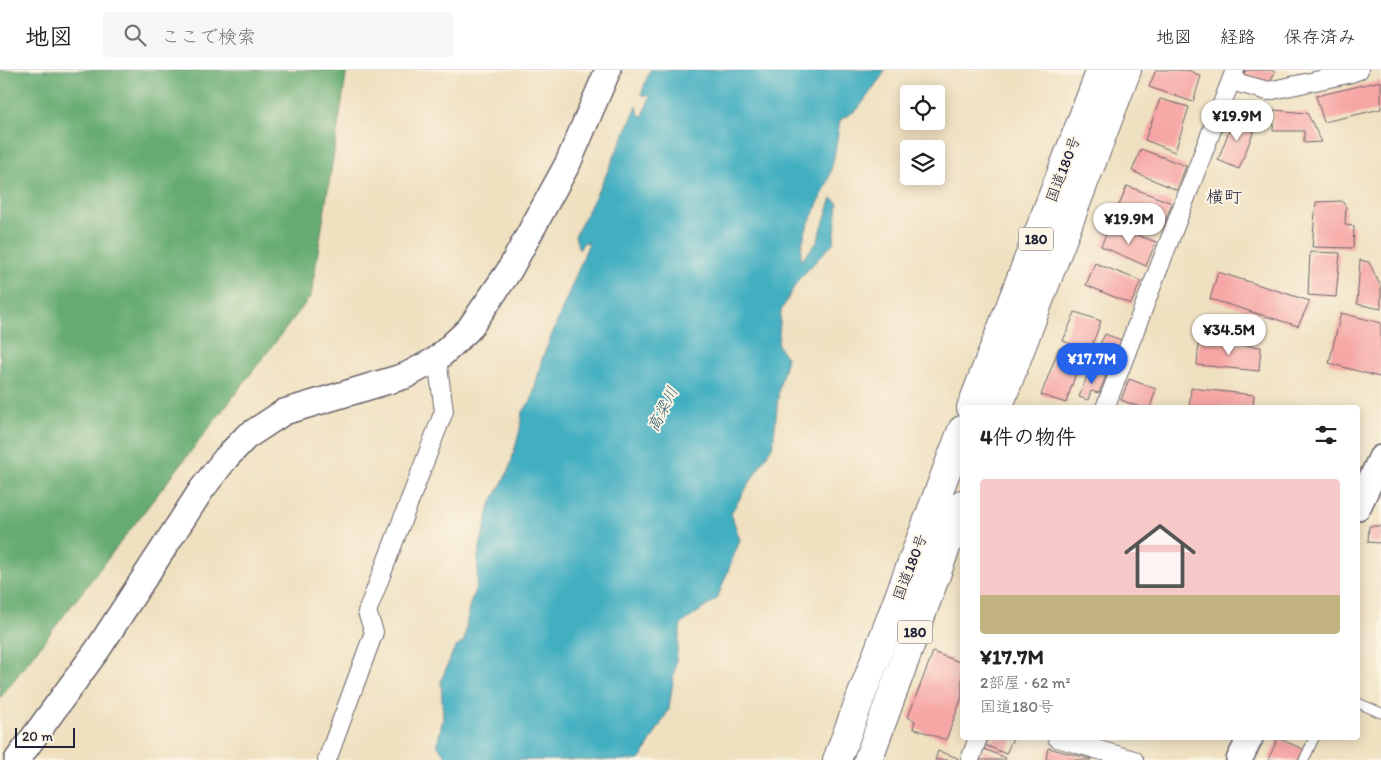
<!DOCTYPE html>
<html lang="ja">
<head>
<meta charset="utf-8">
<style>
	body { margin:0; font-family:Itim,"Klee One",sans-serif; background:#f6f6f6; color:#222; height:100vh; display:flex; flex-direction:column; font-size:19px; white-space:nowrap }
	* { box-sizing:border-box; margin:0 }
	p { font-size:16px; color:#767676 }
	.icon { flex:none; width:28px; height:28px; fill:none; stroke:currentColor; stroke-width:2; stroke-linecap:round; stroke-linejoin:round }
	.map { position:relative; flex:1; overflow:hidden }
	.side { position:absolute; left:960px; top:335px; width:400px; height:335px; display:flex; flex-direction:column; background:#fff; border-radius:5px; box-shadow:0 2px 12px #0003 }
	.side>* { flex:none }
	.controls { position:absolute; left:900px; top:15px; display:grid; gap:10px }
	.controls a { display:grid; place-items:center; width:45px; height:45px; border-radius:5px; background:#fff; box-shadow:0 2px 12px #0003; font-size:25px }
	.scale { position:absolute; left:15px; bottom:12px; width:60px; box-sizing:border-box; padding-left:5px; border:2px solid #22223b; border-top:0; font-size:14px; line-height:18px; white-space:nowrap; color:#22223b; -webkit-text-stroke:4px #fcf5e5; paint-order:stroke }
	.price { position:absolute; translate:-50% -42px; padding:0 11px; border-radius:18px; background:#fff; color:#222; font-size:16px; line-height:32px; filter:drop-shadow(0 1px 2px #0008) }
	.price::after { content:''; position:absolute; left:50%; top:30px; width:15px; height:11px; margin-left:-8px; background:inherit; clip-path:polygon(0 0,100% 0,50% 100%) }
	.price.on { background:#2563eb; color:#fff }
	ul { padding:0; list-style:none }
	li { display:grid; align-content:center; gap:10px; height:265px; padding:0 20px }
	li span { display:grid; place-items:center; height:155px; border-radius:5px; color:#555 }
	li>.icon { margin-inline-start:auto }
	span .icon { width:90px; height:90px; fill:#fffc; stroke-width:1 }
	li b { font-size:21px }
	h2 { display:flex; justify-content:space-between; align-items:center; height:60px; padding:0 20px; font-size:21px }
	header { display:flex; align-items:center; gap:30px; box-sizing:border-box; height:70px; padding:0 25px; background:#fff; border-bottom:1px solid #e0e0e0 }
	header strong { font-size:24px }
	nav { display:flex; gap:28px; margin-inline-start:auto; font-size:18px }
	.search { width:350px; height:45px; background:#f6f6f6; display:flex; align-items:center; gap:12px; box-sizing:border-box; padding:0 18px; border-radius:5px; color:#767676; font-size:19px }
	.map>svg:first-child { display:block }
	.forest { fill:#66ac72; stroke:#446756 }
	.water { fill:#43afc1; stroke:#32687e }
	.building { fill:#f6a6a4 }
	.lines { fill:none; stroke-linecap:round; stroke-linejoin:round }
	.lane-casing { stroke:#6a646a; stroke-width:11 }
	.street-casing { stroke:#6a646a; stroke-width:20 }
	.secondary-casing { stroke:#6a646a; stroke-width:28 }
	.highway-casing { stroke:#6a646a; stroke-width:30 }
	.lane { stroke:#fff; stroke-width:9 }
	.street { stroke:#fff; stroke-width:18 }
	.secondary { stroke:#fff; stroke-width:25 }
	.highway { stroke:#fff; stroke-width:28 }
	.labels { text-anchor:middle; stroke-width:4; stroke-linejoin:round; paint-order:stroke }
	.shield { fill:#fcf5e5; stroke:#63616e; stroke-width:1 }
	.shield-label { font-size:14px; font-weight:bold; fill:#22223b }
	.street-label { font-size:15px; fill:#22223b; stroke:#fcf5e5 }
	.water-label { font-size:16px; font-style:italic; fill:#2f5a71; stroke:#fcf5e5 }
	.quarter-label { font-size:18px; fill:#22223b; stroke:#fcf5e5 }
</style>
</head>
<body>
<header>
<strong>地図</strong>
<div class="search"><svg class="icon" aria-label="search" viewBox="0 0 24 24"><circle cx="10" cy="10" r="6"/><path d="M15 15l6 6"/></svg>ここで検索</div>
<nav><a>地図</a><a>経路</a><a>保存済み</a></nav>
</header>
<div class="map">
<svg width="1381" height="690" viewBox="0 0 1381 690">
	<rect width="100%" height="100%" fill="#fcf5e5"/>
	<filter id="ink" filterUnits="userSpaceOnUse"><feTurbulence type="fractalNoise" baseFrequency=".02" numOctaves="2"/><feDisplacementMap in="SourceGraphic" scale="10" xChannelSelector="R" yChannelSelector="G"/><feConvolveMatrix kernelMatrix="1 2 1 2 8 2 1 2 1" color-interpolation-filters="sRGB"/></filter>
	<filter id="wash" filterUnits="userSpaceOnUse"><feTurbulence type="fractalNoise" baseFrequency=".0096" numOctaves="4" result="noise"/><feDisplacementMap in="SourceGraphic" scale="20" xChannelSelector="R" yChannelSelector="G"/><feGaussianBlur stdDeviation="1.12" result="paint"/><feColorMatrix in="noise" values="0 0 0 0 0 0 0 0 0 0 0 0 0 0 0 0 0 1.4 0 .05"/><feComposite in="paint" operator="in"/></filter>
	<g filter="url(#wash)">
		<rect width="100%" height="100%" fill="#efe0c0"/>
		<path class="forest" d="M 0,0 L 347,0 L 311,226 L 0,628 Z"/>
		<path class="water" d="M 650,0 L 884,0 L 884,3 L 858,39 L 840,50 C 837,68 835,87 830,104 C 822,134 799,158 801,191 L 817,172 L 832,128 L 838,133 L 834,172 L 798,210 L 781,241 L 778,275 L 787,288 L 779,319 L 773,375 L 731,443 L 740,470 L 717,529 L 681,554 L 669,639 L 640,690 L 449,690 L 437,675 L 443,648 L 441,611 L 454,579 L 464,571 L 469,537 L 477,514 L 478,486 L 490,435 L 509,400 L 520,360 L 522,343 L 532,329 L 542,289 L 589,173 L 584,172 L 579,180 L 575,166 L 606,105 L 637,36 L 639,45 L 643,46 L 650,26 L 641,25 Z"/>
		<g id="blocks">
			<g class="building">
				<path d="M 1156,0 L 1188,0 L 1201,6 L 1193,32 L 1149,17 Z"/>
				<path d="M 1246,0 L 1270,0 L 1275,2 L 1269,14 L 1243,6 Z"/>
				<path d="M 1381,11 L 1381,39 L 1324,52 L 1316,26 Z"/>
				<path d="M 1160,29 L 1189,37 L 1175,82 L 1145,70 Z"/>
				<path d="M 1274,40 L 1307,43 L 1322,72 L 1304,73 L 1304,61 L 1273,61 Z"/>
				<path d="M 1235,45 L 1257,53 L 1239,99 L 1218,90 Z"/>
				<path d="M 1141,79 L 1186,96 L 1177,120 L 1132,101 Z"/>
				<path d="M 1127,116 L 1172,133 L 1163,157 L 1118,138 Z"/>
				<path d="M 1342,131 L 1346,137 L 1345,155 L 1354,156 L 1353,178 L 1312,177 L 1316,132 Z"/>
				<path d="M 1110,155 L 1156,172 L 1146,196 L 1101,176 Z"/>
				<path d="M 1310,182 L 1340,183 L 1336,227 L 1308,225 Z"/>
				<path d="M 1360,190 L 1369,192 L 1381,217 L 1381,239 L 1357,234 Z"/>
				<path d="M 1095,193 L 1141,211 L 1131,234 L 1086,215 Z"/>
				<path d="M 1218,202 L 1310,231 L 1298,256 L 1210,229 Z"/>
				<path d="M 1075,242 L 1101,251 L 1090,281 L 1063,271 Z"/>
				<path d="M 1341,243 L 1381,253 L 1381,300 L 1379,307 L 1329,293 Z"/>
				<path d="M 1105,264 L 1121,270 L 1113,289 L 1106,286 L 1102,295 L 1091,292 Z"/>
				<path d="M 1199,271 L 1261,277 L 1259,301 L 1197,295 Z"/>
				<path d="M 1059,278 L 1082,285 L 1066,333 L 1041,325 Z"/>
				<path d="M 1089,301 L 1106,306 L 1099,323 L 1091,321 L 1088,330 L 1079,327 Z"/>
				<path d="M 1129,309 L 1156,319 L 1150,338 L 1142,338 L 1121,330 Z"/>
				<path d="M 1191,318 L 1254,325 L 1253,338 L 1189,338 Z"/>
				<path d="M 1369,456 L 1381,456 L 1381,473 L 1368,472 Z"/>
				<path d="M 933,582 L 962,593 L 962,627 L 946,670 L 913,658 L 915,651 L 908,647 Z"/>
				<path d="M 995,668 L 1013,668 L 1006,684 L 985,675 L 988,669 L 994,670 Z"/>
				<path d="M 1278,668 L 1305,680 L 1300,690 L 1268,690 Z"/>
				<path d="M 1048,678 L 1091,689 L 1091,690 L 1046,690 Z"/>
				<path d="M 984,679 L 1006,688 L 1005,690 L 979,690 Z"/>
				<path d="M 938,681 L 958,688 L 957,690 L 935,690 Z"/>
			</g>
		</g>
	</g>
	<g filter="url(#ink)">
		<use href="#blocks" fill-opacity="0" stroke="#6a646a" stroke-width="1"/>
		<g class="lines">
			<defs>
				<g id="lane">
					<path d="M 1358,633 L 1381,643"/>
					<path d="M 1304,690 L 1314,668"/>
				</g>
				<g id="street">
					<path d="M 1231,11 L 1268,21 L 1348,4 L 1359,0"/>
					<path d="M 1105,338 L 1235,0"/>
					<path d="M 1057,668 L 1134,690"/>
					<path d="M 327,690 L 374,562 L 367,542 L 444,341 L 437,289"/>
					<path d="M 970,690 L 978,668"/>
				</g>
				<g id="secondary">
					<path d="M 1358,437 L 1381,388"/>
					<path d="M 17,690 L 98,579 L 202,419 L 226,388 L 246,367 L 284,342 L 405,306 L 437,289 L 469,259 L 509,201 L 568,93 L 608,0"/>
					<path d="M 1239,690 L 1250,668"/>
				</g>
				<g id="highway">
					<path d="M 971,338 L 1101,0"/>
					<path d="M 998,338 L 1127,0"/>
					<path d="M 837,690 L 962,360"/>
					<path d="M 868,690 L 962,434"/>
				</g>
			</defs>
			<use href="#lane" class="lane-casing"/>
			<use href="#street" class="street-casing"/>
			<use href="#secondary" class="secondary-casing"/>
			<use href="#highway" class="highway-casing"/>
			<use href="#lane" class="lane"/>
			<use href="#street" class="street"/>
			<use href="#secondary" class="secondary"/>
			<use href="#highway" class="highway"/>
		</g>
	</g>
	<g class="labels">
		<g class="shield">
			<rect x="1018.5" y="157.5" width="35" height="23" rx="4"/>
			<rect x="897.5" y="550.5" width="35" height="23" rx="4"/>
		</g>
		<g class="shield-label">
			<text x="1036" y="174">180</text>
			<text x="915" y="567">180</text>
		</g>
		<g class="street-label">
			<text transform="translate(1063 99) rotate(-69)" y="5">国道180号</text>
			<text transform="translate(910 497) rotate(-69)" y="5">国道180号</text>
		</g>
		<g class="water-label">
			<text transform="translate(662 339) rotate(-63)" y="6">高梁川</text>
		</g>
		<g class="quarter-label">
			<text x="1224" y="133">横町</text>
		</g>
	</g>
</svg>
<div class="controls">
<a><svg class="icon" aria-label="locate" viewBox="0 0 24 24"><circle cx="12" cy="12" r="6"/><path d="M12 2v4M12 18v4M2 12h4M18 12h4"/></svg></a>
<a><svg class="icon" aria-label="layers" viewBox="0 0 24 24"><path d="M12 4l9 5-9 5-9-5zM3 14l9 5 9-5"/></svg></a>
</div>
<div class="scale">20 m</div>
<b class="price" style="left:1237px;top:72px">¥19.9M</b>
<b class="price" style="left:1129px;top:175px">¥19.9M</b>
<b class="price" style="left:1229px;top:286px">¥34.5M</b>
<b class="price on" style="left:1092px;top:315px">¥17.7M</b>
<section class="side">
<h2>4件の物件<svg class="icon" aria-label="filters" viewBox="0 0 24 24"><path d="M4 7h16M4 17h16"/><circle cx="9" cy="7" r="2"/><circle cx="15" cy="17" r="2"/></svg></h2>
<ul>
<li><span style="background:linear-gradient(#f6c9c9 75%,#c2b280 0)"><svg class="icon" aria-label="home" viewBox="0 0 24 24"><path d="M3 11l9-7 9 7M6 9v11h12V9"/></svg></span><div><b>¥17.7M</b><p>2部屋 · 62 m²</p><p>国道180号</p></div></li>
</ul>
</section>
</div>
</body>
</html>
